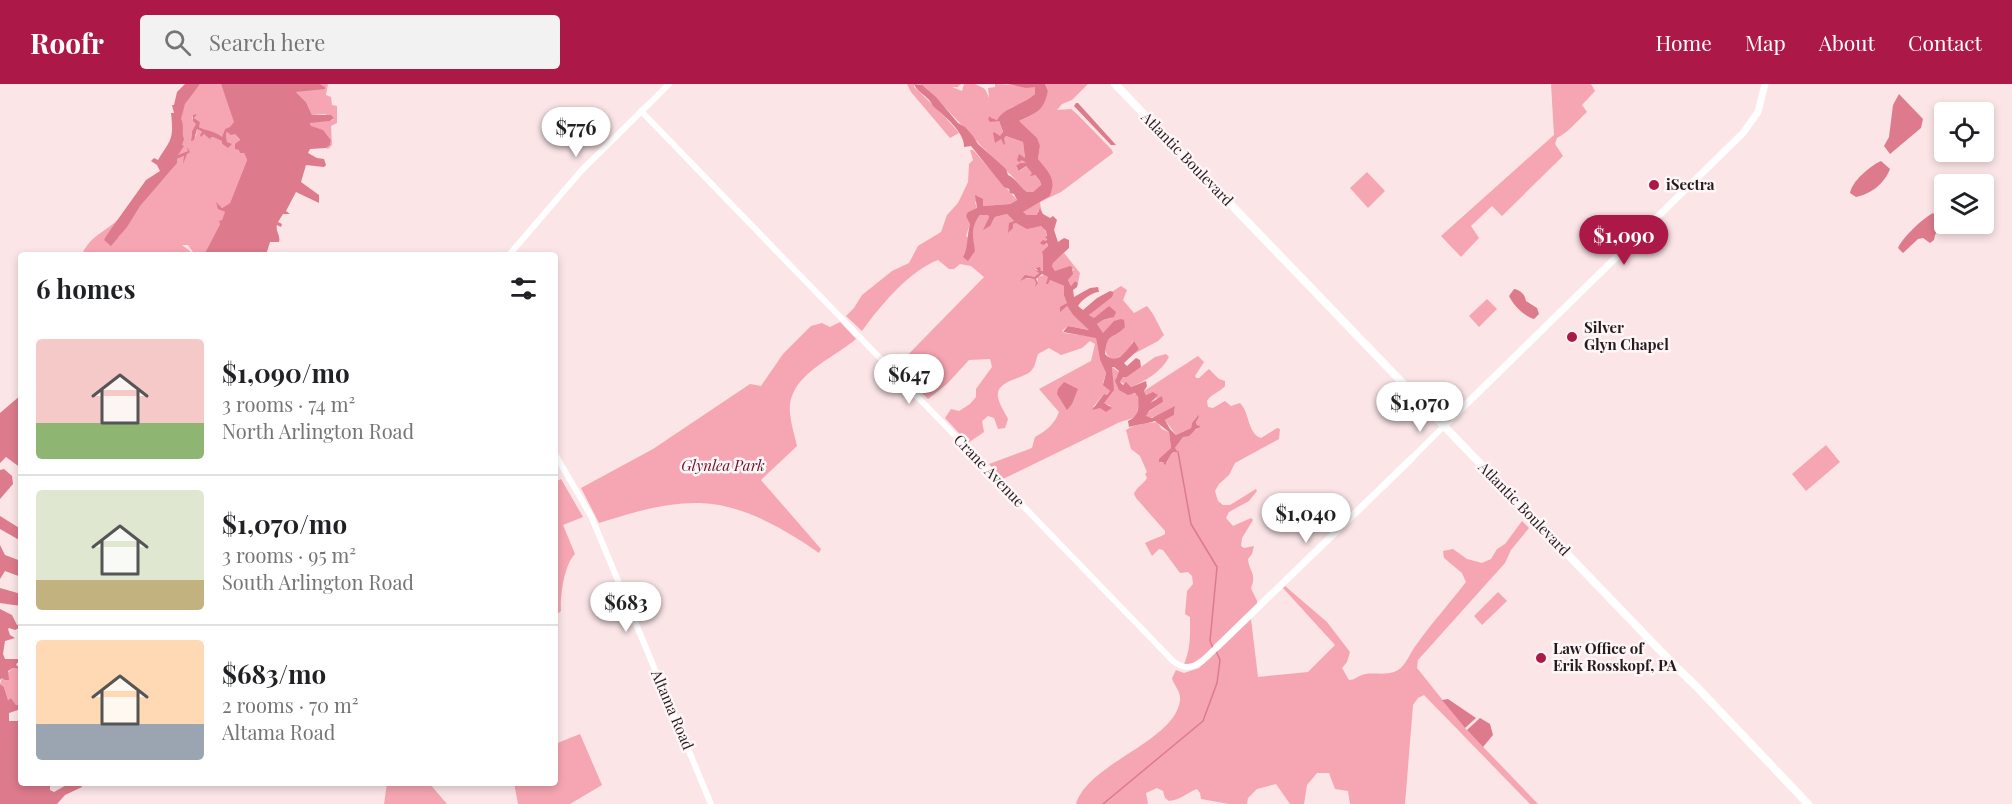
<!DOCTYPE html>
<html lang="en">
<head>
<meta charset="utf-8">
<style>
	body { margin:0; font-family:"Playfair Display",serif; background:#f2f2f2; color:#202124; height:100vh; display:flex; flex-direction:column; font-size:22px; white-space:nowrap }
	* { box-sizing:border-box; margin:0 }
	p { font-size:20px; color:#757577 }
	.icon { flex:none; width:33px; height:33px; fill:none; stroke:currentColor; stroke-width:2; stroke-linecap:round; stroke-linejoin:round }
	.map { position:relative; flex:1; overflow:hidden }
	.panel { position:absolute; left:18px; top:168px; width:540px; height:534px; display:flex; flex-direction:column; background:#fff; border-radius:6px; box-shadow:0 3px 9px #0003 }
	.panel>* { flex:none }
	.fabs { position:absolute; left:1934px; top:18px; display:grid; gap:12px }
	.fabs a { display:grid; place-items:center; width:60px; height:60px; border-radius:6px; background:#fff; box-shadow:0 3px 9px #0003; font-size:30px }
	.price { position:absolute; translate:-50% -51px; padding:0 14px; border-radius:21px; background:#fff; color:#222; font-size:20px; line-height:39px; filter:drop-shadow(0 2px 3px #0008) }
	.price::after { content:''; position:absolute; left:50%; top:36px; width:18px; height:14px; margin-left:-9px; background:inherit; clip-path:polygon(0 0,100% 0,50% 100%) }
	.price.current { background:#ac1948; color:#fff }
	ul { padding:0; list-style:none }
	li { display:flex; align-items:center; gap:18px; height:150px; padding:0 18px }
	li+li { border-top:2px solid #e0e0e0 }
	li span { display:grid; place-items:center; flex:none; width:168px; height:120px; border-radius:6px; color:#555 }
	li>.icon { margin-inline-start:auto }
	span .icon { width:72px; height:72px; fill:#fffc; stroke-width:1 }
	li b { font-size:26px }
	h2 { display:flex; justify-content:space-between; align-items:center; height:72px; padding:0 18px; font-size:26px }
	header { display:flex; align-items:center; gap:36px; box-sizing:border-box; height:84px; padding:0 30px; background:#ac1948; color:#fff }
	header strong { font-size:28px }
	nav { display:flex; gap:33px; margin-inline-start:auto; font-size:21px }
	.search { width:420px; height:54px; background:#f2f2f2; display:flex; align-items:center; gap:15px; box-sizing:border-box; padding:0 21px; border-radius:6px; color:#757577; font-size:22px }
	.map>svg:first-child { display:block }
	.green { fill:#f6a6b2 }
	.water { fill:#dd7b8c }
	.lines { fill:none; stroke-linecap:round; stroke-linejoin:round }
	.stream { stroke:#dd7b8c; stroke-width:1.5 }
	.tertiary { stroke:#fff; stroke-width:6 }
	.secondary { stroke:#fff; stroke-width:7 }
	.primary { stroke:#fff; stroke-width:8 }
	.poi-dot { fill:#ac1948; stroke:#fef6f7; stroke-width:2 }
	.labels { text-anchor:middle; stroke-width:5; stroke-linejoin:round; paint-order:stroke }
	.street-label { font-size:15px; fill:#271a1c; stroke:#fef6f7 }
	.poi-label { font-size:15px; font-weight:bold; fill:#271a1c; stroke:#fef6f7; text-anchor:start }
	.park-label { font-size:15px; font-style:italic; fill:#69112b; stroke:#fef6f7 }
</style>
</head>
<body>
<header>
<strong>Roofr</strong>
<div class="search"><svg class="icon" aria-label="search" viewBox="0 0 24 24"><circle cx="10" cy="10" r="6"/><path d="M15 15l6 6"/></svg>Search here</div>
<nav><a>Home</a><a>Map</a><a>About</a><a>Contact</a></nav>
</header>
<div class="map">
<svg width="2012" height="720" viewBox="0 0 2012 720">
	<rect width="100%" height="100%" fill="#fbe5e7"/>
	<g class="green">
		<path d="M 200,0 L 221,0 L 235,38 L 230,44 L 225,45 L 222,54 C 215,47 206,48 198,42 L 200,38 L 194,34 L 196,31 L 192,34 L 197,39 L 192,47 L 191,56 L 196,52 L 197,45 L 210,54 L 213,53 L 223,57 L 222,60 L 228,64 L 226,50 L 227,48 L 235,50 L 240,57 L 239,65 L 244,69 L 247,76 L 230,119 L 222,124 L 216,120 L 225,128 L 224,132 L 206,167 L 201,171 L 195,171 L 188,161 L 182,161 L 190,167 L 192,171 L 82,171 C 89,152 107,147 121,133 L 106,152 L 119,153 L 139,122 L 172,85 L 177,75 L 184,72 L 184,76 L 188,67 L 177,72 C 184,57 179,48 181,34 C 183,19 191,10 200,0 Z"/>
		<path d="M 320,0 L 328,0 L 326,11 L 331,13 L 332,21 L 337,22 L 337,39 L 331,42 L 332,61 L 328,65 L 326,64 L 330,61 L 331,56 L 326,50 L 311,42 L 310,38 L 330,37 L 334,35 L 325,30 L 312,31 L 306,18 L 296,8 L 325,3 Z"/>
		<path d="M 907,0 L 914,0 L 914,3 C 930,18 945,32 959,49 L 950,54 L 911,8 Z"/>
		<path d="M 920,0 L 961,0 L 958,3 L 952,3 L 962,7 L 964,0 L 975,0 L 985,5 L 989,14 L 988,4 L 995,3 L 995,0 C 1009,0 1021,3 1035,3 L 1035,10 L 1030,16 L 1010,24 L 997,36 L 988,35 L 999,37 L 1003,49 L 1001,52 L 994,51 L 995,56 L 1001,55 L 1006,52 L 1023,58 L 1025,74 L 1020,72 L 1026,79 L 1016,83 L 1020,87 L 1026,82 L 1040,97 L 1041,102 L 1033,108 C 1029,108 1027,109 1024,106 C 1019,102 1016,96 1012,92 C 979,63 953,28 920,0 Z"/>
		<path d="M 1045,0 L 1088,0 L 1072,16 L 1062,20 L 1057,26 L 1071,25 L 1077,30 L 1112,66 L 1113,69 L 1061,108 L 1040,118 L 1041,125 L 1038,127 L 1038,131 L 1027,131 L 1022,128 L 1050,112 L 1052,105 L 1038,75 L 1040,62 L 1018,37 C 1035,31 1044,25 1048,7 Z"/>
		<path d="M 1551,0 L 1591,0 L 1595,7 L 1582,21 L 1587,28 C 1576,38 1569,48 1557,54 L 1555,60 L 1563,72 L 1502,132 L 1492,122 L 1471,142 L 1479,154 L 1461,173 L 1441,152 L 1554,51 Z"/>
		<path d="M 970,66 L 973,66 L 1017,116 L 1010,120 L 983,122 L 983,117 L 975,118 L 977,125 L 968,128 L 970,140 L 966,152 L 974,159 C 970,149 973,140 980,131 L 988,131 L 989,133 L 984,145 L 993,137 L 995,133 L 1007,130 L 1014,137 L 1010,142 L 1009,149 L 1013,140 L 1016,139 L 1026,143 L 1041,142 C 1048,148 1047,152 1046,159 L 1048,162 L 1043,171 L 1043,187 L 1034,185 L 1039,189 L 1034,193 L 1025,195 L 1034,195 L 1037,201 L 1038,193 L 1044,191 L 1048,193 L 1048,199 L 1050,196 L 1064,202 L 1067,219 L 1064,224 L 1067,222 L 1073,231 L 1090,246 L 1068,242 L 1062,247 L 1064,249 L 1096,253 L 1100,276 L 1106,289 L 1103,299 L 1110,307 L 1107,311 L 1104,310 L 1093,323 L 1111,322 L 1103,319 L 1113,303 L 1113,301 L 1112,283 L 1119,288 L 1116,294 L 1123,308 L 1137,310 L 1139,319 L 1136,333 L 1120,338 L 1003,395 L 989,380 L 1032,364 L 1035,353 C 1047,346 1054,341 1059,328 L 1039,305 L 1091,277 L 1095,260 L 1090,257 L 1082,264 L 1061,271 L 1049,264 L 1038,270 C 1036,276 1035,284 1030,288 C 1021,295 995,297 998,313 C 999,320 1005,329 1008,335 L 1005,344 L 998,345 L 994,334 L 988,332 L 982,337 L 984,348 L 968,359 L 945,334 L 951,325 L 959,327 L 970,320 L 976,313 L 976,305 L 992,283 L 990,275 L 969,276 L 947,300 L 928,315 L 896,283 L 984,193 L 971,182 L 960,180 L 954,185 L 949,185 L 938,176 C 909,187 880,222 862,247 L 846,232 L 854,224 L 862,211 L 892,187 L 909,179 L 918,162 L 941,148 L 947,131 L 958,119 L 968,98 L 969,80 L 973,76 Z"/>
		<path d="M 1367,88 L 1385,107 L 1368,124 L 1350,104 Z"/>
		<path d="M 1064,169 L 1080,189 L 1078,199 L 1075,197 L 1071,202 L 1068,196 L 1074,185 L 1055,187 L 1052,182 L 1052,179 Z"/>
		<path d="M 1121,202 L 1127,206 L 1123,216 L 1134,229 L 1147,222 C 1155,231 1158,241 1164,251 L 1158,257 L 1130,272 L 1139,265 L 1133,257 L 1127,268 L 1114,276 C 1103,272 1102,258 1112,251 C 1117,248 1121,247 1125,242 L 1115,237 L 1103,250 L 1097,240 L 1103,236 L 1112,234 L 1103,227 L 1094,235 L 1089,231 L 1114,209 L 1113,207 Z"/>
		<path d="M 1487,215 L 1497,225 L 1479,243 L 1469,232 Z"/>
		<path d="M 840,238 L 856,255 C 835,273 799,287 791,315 C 787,329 794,348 797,362 L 761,396 L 821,465 L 819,469 C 785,445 742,420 700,419 C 665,418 631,429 599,439 L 581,404 L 653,365 L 750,300 L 761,302 L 783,270 L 811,242 L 822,239 L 830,243 Z"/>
		<path d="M 1166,270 L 1169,273 C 1162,287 1146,297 1131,303 L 1120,298 L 1123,293 L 1127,293 L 1155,273 Z"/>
		<path d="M 1198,272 L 1204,278 L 1195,292 L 1196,294 L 1199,294 L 1209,285 L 1219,295 L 1225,297 L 1225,302 C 1220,308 1211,310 1207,317 L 1208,323 L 1213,324 L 1225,317 L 1231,322 L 1240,319 C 1250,329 1247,349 1261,354 L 1277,344 L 1280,345 L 1279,355 L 1235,379 L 1229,391 L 1219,400 L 1215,407 L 1218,417 L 1223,421 L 1230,421 L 1256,405 L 1257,407 L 1249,417 L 1229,428 L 1226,434 L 1233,442 L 1251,434 L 1253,436 L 1242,454 L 1241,462 L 1244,464 L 1254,462 L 1252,470 L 1248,475 C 1249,488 1257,489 1251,504 L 1257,517 L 1257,520 L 1202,573 L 1190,581 L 1184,580 C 1191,564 1190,550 1190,533 L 1185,530 L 1187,507 L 1193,500 L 1192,492 L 1188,488 L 1180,489 L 1163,466 L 1159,465 L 1152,472 L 1145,459 C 1152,455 1159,454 1165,450 L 1165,447 L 1136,414 L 1134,410 C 1136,403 1144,400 1147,394 L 1145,390 L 1147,388 L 1140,372 L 1131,365 L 1126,346 C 1134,340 1147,339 1157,338 L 1162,345 L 1169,348 L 1171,364 L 1160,379 L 1163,377 L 1164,379 L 1167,379 L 1169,372 L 1176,367 L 1175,364 L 1183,353 L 1199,344 L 1196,338 L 1199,333 L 1197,332 L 1192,339 L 1191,344 L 1176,351 L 1165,336 L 1174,331 L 1175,323 L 1158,332 L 1148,334 L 1146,332 L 1147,329 L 1163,318 L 1156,314 L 1150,319 L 1155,313 L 1151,309 L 1146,311 L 1144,307 Z"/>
		<path d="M 1826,361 L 1840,378 L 1806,407 L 1792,390 Z"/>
		<path d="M 561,395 L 583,433 L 563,441 L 575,470 C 564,481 560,512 561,527 L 555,532 L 555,398 Z"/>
		<path d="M 1522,437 L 1529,444 L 1511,466 L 1505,479 L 1418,576 L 1417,584 L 1465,644 L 1538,720 L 1530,720 L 1424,611 L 1418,614 L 1413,621 L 1405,720 L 1350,720 L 1348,707 L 1335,705 L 1329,689 L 1317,689 L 1307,701 L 1304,720 L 1290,720 L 1276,700 L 1257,705 L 1248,714 L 1247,720 L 1229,720 L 1201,715 L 1200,709 L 1197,705 C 1186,709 1181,716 1169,717 L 1165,714 L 1163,707 L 1157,704 L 1146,709 L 1148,720 L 1076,720 C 1088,679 1176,657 1180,616 C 1181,607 1174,602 1172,594 L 1176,586 L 1184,589 L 1199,584 L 1251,535 L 1258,593 L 1308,588 L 1335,561 L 1283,504 L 1285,502 L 1327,538 L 1350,568 L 1347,578 L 1342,584 L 1349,596 C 1355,596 1356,593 1362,591 C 1372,587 1386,593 1398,586 C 1406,581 1409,571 1414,564 C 1430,541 1449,520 1466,498 L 1462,489 L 1444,474 L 1443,467 L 1453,465 L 1467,475 L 1482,479 L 1491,475 L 1497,465 L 1505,460 Z"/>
		<path d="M 1498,508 L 1507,517 L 1482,541 L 1474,532 Z"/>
		<path d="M 13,584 L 21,585 L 21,620 L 16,621 L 11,614 L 8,616 L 4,603 L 0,600 L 2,594 Z"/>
		<path d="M 580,650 L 602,701 L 570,720 L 518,720 L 514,699 L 555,699 L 555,660 Z"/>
		<path d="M 387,699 L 429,699 L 447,720 L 384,720 Z"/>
	</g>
	<g class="water">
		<path d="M 185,0 L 200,0 L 185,20 L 181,35 C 185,42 181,48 184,55 L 182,61 L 184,62 L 178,71 L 188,67 L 187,63 L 190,68 L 187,70 L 183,80 L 184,72 L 177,75 L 177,79 L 172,85 L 140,122 L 127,143 L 111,162 L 104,156 L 106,152 L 146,96 L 160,87 L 157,81 L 151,77 L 154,74 L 158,76 C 171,55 174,56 171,29 L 174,29 L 172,21 L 174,21 L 177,8 Z"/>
		<path d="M 221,0 L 320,0 L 325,3 L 325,5 L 296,8 L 306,18 L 312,31 L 331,31 L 334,34 L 330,37 L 310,39 L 311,42 L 323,46 L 331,56 L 330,61 L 326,64 L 310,65 L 308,69 L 317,74 L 324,75 L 326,81 L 324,83 L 306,81 L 301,98 L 319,111 L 319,119 L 296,108 L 286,127 L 290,130 L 283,130 L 278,138 L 282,140 L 281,143 L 277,141 C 275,147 281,152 279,158 L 270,158 L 266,171 L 201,171 L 206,167 L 220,140 L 219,137 L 222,136 L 225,128 L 218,125 L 216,118 L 222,124 L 230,119 L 247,76 L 244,69 L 240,69 L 239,66 L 235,65 L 235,60 L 240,56 L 235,50 L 231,51 L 227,48 L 226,50 L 227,58 L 232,60 L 228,64 L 222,60 L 222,57 L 213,53 L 210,54 L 211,56 L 204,50 L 201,53 L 200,51 L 202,48 L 197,45 L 194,56 L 191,57 L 192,47 L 196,40 L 193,37 L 193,31 L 197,30 L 194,34 L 200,38 L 199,43 C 206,47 215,47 222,53 L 225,45 L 230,43 L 234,38 Z"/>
		<path d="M 914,0 L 922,1 L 936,13 L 958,39 L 965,43 L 973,52 L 978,60 L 1006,85 L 1008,91 C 1016,94 1020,104 1027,108 L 1033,108 L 1041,101 L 1040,97 L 1035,91 L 1030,92 L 1032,89 L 1026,82 L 1019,87 L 1016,82 L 1020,79 L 1026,79 L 1022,76 L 1019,78 L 1017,76 L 1019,70 L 1025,74 L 1023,58 L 1006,52 L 1004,54 L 1005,60 L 1004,61 L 1001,55 L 995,59 L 993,49 L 994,48 L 1000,52 L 1003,48 L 999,37 L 990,38 L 988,35 L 990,32 L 991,34 L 997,36 C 1005,22 1024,21 1035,10 L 1035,3 L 1026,4 L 1008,0 L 1045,0 L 1048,7 C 1044,27 1036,29 1019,37 L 1037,54 L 1040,62 L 1038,75 C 1048,88 1057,94 1050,112 L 1023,128 L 1027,131 L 1037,131 L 1040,124 L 1043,130 L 1050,134 L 1053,132 L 1057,136 L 1054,146 L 1058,158 L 1064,154 L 1069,156 L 1069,164 L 1053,179 L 1052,182 L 1055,187 L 1070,182 L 1072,183 L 1073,190 L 1068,196 L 1071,202 L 1075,197 L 1078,199 L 1077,203 L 1073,206 L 1074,213 L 1090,204 L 1098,203 L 1099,208 C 1093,208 1081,216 1078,222 L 1083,226 L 1097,214 L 1110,207 L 1114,208 L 1112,213 L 1089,231 L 1094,234 L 1109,222 L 1116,228 L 1114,233 L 1103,236 L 1097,240 L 1103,249 L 1114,237 L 1121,235 L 1124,236 L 1125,243 C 1113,256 1107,247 1105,270 C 1117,283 1127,266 1134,257 L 1139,265 L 1124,279 L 1127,282 L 1136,274 L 1140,276 L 1141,283 L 1127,293 L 1123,293 L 1120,298 L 1123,301 L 1126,298 L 1131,303 L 1146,297 L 1147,302 L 1144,307 L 1146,311 L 1153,308 L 1158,311 L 1150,319 L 1162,312 L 1163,318 L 1149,327 L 1146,332 L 1152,334 L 1175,322 L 1174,331 L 1165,336 L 1170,345 L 1176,351 L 1191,344 L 1192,339 L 1198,331 L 1199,333 L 1196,338 L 1197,341 L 1200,342 L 1199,344 L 1196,345 L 1189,352 L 1183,353 L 1175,364 L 1178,368 C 1170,366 1169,376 1165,381 L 1163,378 L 1159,378 L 1159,375 L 1171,364 L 1169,348 L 1155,337 C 1146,340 1139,340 1129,343 L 1128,337 C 1139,332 1139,324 1138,313 L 1135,309 L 1128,311 L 1119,306 L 1115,297 L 1119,287 L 1114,283 L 1112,283 L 1114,306 L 1104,319 L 1112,324 L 1106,328 L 1100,324 L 1092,326 L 1104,310 L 1107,311 L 1110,307 L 1103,301 L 1106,289 L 1100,276 L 1096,254 L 1063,248 L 1068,242 L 1089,246 L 1073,231 L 1067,222 L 1060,228 L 1060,223 L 1067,219 L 1064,211 L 1064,202 L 1050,196 L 1048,200 L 1046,200 L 1048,193 L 1042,190 L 1036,195 L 1038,199 L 1035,203 L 1036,199 L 1034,195 L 1026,194 L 1020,197 L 1025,191 L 1034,193 L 1039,189 L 1033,185 L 1038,187 L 1036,184 L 1040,183 L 1041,187 L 1043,187 L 1043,171 L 1042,168 L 1048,162 L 1047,159 L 1043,161 L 1040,159 L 1043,156 L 1046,157 L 1047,155 L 1045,153 L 1047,152 L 1046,147 L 1041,142 L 1027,145 L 1016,139 L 1013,140 L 1013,144 L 1008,149 L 1009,139 L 1014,137 L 1007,130 L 995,133 L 990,142 L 983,146 L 989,133 L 988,131 L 980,131 C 970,144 973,153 975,167 L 968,177 L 963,173 C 968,166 967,150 970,140 L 966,132 L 968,128 L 977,124 L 975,111 L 983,115 L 983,122 L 1010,120 L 1017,116 L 1014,110 L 1010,109 L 1009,105 L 1004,103 L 971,62 L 964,63 C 965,48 944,32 933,22 C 931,19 930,16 927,14 C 922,9 917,7 914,0 Z"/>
		<path d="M 1899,10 L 1923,35 L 1921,44 L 1890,70 L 1884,62 L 1889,53 L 1893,21 Z"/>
		<path d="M 1076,19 L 1078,19 L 1116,61 L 1111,61 L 1074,22 Z"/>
		<path d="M 1881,77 L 1890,85 C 1885,99 1871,110 1856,113 L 1850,109 C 1852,97 1870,82 1881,77 Z"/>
		<path d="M 1933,129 L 1941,140 L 1935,151 L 1934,156 L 1930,159 L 1923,154 L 1918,155 L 1903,169 L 1898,164 C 1903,153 1922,135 1933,129 Z"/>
		<path d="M 1514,205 C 1521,206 1525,211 1526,217 L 1537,224 L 1539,230 L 1534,235 C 1525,233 1513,221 1509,212 Z"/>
		<path d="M 1064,298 L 1078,305 L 1072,320 L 1067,326 L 1057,310 L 1058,305 Z"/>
		<path d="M 21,311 L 21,384 L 6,373 L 0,379 L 0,329 Z"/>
		<path d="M 4,385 L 12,392 L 13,400 L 0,415 L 0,386 Z"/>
		<path d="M 0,432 L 21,445 L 21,457 L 0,445 Z"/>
		<path d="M 0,461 L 5,471 L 21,477 L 21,493 L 5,487 L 0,495 Z"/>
		<path d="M 0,504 L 21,510 L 21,522 L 0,519 Z"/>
		<path d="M 0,525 L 12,531 L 17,541 L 21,540 L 21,543 L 15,546 L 9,544 L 8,545 L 10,551 L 15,554 L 5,557 L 3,570 L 5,575 L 21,575 L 21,578 L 17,579 L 16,581 L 21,585 L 13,584 L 8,587 L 9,596 L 5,596 L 2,594 L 0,596 Z"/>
		<path d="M 0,600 L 4,603 L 8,616 L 11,614 L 16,621 L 21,620 L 21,625 L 9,629 L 9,637 L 21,637 L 21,699 L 50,699 L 50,706 L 54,708 L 70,699 L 80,699 L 82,703 L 65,711 L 57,720 L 0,720 Z"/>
		<path d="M 1448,615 L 1476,634 L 1465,644 L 1442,616 Z"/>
		<path d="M 1480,634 L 1490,640 L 1493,651 L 1483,663 L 1467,646 Z"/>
	</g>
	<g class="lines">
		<g class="stream">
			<path d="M 1178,368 L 1191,440 L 1217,483 L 1210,557 L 1213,564"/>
			<path d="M 1103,720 L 1203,637 L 1217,599 L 1220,576 L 1216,567"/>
		</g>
		<g class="tertiary">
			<path d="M 641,27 L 1173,577 C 1191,592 1204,576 1217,563"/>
			<path d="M 509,171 L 581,87 L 669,0"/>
			<path d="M 555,370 L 591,432 L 711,720"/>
			<path d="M 1412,374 L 1444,342"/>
		</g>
		<g class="secondary">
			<path d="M 1444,342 L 1743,49 L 1758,28 L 1765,0"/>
			<path d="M 1217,563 L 1412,374"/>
		</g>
		<path class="primary" d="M 1115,0 L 1675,582 L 1696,602 L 1808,720"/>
	</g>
	<g class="poi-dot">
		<circle cx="1654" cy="101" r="6"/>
		<circle cx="1572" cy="253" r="6"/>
		<circle cx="1541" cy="574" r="6"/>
	</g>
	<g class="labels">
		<g class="street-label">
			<text transform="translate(1187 75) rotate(46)" y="5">Atlantic Boulevard</text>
			<text transform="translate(989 387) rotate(46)" y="5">Crane Avenue</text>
			<text transform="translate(1524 425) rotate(46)" y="5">Atlantic Boulevard</text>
			<text transform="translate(672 626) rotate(67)" y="5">Altama Road</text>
		</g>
		<g class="poi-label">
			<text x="1666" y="106">iSectra</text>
			<text x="1584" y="249">Silver<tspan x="1584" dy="17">Glyn Chapel</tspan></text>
			<text x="1553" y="570">Law Office of<tspan x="1553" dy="17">Erik Rosskopf, PA</tspan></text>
		</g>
		<g class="park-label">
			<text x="723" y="387">Glynlea Park</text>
		</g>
	</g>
</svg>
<div class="fabs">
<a><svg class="icon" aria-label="locate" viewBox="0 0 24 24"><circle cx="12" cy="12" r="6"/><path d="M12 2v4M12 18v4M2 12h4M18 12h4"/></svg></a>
<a><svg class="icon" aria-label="layers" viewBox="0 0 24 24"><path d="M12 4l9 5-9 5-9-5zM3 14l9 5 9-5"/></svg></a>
</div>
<b class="price" style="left:576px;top:74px">$776</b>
<b class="price current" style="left:1624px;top:182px">$1,090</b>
<b class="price" style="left:909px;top:321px">$647</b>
<b class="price" style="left:1420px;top:349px">$1,070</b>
<b class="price" style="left:1306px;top:460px">$1,040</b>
<b class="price" style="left:626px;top:549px">$683</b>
<section class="panel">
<h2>6 homes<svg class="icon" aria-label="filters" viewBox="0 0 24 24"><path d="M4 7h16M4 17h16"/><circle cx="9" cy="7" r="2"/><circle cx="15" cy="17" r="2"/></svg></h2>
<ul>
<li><span style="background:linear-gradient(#f6c9c9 70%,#8fb573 0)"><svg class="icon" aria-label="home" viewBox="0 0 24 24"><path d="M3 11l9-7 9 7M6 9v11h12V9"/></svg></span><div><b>$1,090/mo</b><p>3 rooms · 74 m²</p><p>North Arlington Road</p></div></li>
<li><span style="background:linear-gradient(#dfe7d0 75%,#c2b280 0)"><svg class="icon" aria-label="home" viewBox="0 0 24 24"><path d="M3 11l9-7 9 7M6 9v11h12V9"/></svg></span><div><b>$1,070/mo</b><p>3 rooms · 95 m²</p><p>South Arlington Road</p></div></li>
<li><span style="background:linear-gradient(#ffd9b3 70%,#9aa5b1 0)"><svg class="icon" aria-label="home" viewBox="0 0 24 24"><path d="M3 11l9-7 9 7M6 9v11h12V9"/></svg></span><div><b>$683/mo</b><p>2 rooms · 70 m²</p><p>Altama Road</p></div></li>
</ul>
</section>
</div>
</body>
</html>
